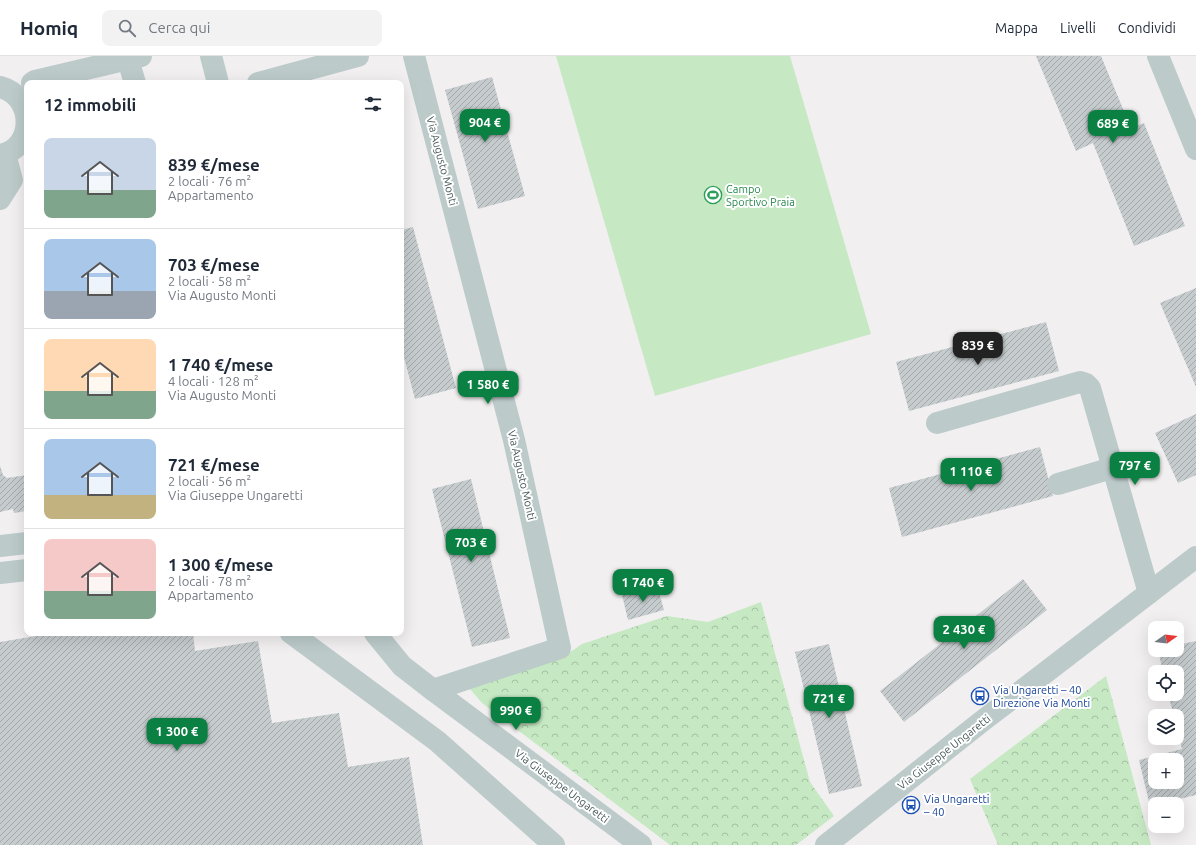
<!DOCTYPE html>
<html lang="it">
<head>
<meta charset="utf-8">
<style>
	body { margin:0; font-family:Ubuntu,sans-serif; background:#f2f2f3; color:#1f2937; height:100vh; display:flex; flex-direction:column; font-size:15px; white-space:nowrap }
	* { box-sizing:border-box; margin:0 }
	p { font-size:13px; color:#747a83 }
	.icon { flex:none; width:22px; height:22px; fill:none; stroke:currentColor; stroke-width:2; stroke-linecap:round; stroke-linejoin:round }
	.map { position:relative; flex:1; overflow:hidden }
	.side { position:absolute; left:24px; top:24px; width:380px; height:556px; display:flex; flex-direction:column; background:#fff; border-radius:8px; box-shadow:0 4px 16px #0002 }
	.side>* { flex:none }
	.needle { width:26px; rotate:76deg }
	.fabs { position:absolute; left:1148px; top:565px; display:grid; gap:8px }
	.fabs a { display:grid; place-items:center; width:36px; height:36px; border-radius:8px; background:#fff; box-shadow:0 4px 16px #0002; font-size:20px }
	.price { position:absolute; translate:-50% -34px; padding:0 9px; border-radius:8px; background:#0b8043; color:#fff; font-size:13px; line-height:26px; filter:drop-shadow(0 1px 2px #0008) }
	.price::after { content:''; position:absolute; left:50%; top:24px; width:12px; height:9px; margin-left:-6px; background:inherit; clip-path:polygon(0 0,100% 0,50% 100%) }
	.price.current { background:#222; color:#fff }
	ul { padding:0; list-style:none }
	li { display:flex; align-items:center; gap:12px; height:100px; padding:0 20px }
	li+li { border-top:1px solid #e0e1e3 }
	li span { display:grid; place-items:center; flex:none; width:112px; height:80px; border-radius:8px; color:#555 }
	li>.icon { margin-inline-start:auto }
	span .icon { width:48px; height:48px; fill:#fffc; stroke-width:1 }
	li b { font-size:17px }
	h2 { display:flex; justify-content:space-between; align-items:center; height:48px; padding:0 20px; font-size:17px }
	header { display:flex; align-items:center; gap:24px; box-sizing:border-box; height:56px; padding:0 20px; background:#fff; border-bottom:1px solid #e0e1e3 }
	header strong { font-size:19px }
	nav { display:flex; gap:22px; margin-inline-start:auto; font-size:14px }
	.search { width:280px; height:36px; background:#f2f2f3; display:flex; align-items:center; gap:10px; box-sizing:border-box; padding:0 14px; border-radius:8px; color:#747a83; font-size:15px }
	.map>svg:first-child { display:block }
	.park { fill:url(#park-crowns) }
	.pitch { fill:#c6e9c3 }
	.building { fill:url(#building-hatch); fill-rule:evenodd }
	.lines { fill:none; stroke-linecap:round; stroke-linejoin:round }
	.minor { stroke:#bccaca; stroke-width:22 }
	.labels { text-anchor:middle; stroke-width:4; stroke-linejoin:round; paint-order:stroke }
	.street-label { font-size:11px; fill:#495a5a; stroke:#fff }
	.leisure-label { font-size:11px; fill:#27864d; stroke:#fff; text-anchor:start }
	.transit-label { font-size:11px; fill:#164399; stroke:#fff; text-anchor:start }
</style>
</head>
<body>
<header>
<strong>Homiq</strong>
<div class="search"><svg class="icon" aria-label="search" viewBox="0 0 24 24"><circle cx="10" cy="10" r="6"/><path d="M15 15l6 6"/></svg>Cerca qui</div>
<nav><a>Mappa</a><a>Livelli</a><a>Condividi</a></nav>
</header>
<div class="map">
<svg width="1196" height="789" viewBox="0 0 1196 789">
	<defs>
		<pattern id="park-crowns" width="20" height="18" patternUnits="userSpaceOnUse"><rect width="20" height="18" fill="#c6e9c3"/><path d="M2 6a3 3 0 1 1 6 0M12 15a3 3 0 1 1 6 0" fill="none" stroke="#a3c0a1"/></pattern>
		<pattern id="building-hatch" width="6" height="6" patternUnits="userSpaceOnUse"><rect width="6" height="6" fill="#c6ccce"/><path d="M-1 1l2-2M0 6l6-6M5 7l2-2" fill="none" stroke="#a3a9aa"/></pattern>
	</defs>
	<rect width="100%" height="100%" fill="#f1eff0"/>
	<g class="park">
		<path d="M 761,546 L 810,726 L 834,760 L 796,789 L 670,789 L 482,647 L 470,633 L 563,601 L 582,588 L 667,560 L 708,566 Z"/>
		<path d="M 1106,620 L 1151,789 L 998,789 L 970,723 Z"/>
	</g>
	<path class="pitch" d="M 556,0 L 790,0 L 871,278 L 655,340 Z"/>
	<g class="building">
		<path d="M 1036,0 L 1101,0 L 1131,72 L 1144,67 L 1185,170 L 1134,190 L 1093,87 L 1076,95 Z"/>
		<path d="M 492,21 L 525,140 L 478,153 L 445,34 Z"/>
		<path d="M 413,171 L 456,332 L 415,343 L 401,290 L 401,174 Z"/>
		<path d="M 1196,232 L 1196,331 L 1160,247 Z"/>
		<path d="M 1046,266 L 1059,315 L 909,355 L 896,306 Z"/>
		<path d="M 1196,358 L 1196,419 L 1178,427 L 1155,377 Z"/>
		<path d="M 1040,391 L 1053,440 L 902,481 L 889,432 Z"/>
		<path d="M 0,410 L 3,419 L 7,422 L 27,419 L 27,455 L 14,457 L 13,453 L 0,456 Z"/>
		<path d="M 471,423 L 510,582 L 472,591 L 432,433 Z"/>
		<path d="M 1023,523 L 1047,554 L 904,666 L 880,635 Z"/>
		<path d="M 657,529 L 664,554 L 628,564 L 622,539 Z"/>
		<path d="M 54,577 L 193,577 L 195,595 L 258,585 L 272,667 L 339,657 L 348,711 L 409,701 L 423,789 L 0,789 L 0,586 Z"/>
		<path d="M 1196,585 L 1196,739 L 1150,750 L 1139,704 L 1182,693 L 1177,673 L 1177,660 L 1174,660 L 1168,638 L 1177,638 L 1177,616 L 1163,616 L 1158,594 L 1177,594 L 1177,589 ZM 1155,704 L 1177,704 L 1177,726 L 1155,726 Z"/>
		<path d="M 829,588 L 862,730 L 829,738 L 795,596 Z"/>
	</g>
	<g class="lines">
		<g class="minor">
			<path d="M 211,0 L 218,27"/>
			<path d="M 414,0 L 514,384 L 560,592 L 433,634"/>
			<path d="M 1158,0 L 1196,93"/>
			<path d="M 128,4 L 135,27"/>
			<path d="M 32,27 L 35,25 L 141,0"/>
			<path d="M 258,27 L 358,0"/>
			<path d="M 0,31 C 35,40 36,92 0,99"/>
			<path d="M 0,143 L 12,124 L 5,98"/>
			<path d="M 937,367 L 1080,326 L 1086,328 L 1090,332 L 1149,537"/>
			<path d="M 1058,428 L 1112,412"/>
			<path d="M 0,490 L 27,487"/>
			<path d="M 0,517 L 27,514"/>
			<path d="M 291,577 L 437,685 L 554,789"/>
			<path d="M 375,577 L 402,610 L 433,634 L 641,789"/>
			<path d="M 826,789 L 981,666 L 1196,501"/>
		</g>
	</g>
	<defs>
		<symbol id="stadium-ring" viewBox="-11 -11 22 22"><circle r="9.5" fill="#fff" stroke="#2e9e5b" stroke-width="1.5"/><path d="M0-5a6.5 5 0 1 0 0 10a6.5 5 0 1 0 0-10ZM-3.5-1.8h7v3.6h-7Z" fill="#2e9e5b"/></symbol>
		<symbol id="bus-ring" viewBox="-11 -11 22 22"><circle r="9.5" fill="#fff" stroke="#1a4fb4" stroke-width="1.5"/><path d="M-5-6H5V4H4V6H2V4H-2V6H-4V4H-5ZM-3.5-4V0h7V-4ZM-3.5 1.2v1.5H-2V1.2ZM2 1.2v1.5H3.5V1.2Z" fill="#1a4fb4"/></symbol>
	</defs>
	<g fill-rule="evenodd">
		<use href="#stadium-ring" x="703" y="129" width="20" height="20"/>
		<use href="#bus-ring" x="970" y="630" width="20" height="20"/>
		<use href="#bus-ring" x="901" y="739" width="20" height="20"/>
	</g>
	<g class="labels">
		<g class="street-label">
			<text transform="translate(442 105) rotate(75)" y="4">Via Augusto Monti</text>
			<text transform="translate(522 419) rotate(77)" y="4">Via Augusto Monti</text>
			<text transform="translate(944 696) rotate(-38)" y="4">Via Giuseppe Ungaretti</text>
			<text transform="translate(562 730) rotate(37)" y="4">Via Giuseppe Ungaretti</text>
		</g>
		<g class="leisure-label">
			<text x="726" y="137">Campo<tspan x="726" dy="13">Sportivo Praia</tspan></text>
		</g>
		<g class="transit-label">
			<text x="993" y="638">Via Ungaretti – 40<tspan x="993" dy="13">Direzione Via Monti</tspan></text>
			<text x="924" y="747">Via Ungaretti<tspan x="924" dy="13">– 40</tspan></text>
		</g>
	</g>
</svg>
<div class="fabs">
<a><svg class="needle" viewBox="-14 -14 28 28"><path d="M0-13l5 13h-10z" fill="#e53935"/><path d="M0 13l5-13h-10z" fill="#747a83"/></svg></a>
<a><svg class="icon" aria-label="locate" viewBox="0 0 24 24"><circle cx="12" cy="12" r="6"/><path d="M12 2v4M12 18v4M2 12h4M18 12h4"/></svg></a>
<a><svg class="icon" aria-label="layers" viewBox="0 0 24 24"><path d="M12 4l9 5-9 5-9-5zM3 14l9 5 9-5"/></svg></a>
<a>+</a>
<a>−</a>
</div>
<b class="price" style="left:485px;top:87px">904 €</b>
<b class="price" style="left:1113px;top:88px">689 €</b>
<b class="price current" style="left:978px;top:310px">839 €</b>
<b class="price" style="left:488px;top:349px">1 580 €</b>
<b class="price" style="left:1135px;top:430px">797 €</b>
<b class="price" style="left:971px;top:436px">1 110 €</b>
<b class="price" style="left:471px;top:507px">703 €</b>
<b class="price" style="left:643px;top:547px">1 740 €</b>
<b class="price" style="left:964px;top:594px">2 430 €</b>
<b class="price" style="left:829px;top:663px">721 €</b>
<b class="price" style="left:516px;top:675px">990 €</b>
<b class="price" style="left:177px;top:696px">1 300 €</b>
<section class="side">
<h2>12 immobili<svg class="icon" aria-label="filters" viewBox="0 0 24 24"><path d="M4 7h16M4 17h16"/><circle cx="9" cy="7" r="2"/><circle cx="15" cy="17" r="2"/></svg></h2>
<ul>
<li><span style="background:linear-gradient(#c9d6e8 65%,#7fa58c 0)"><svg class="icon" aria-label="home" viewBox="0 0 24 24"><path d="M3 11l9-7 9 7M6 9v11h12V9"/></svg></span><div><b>839 €/mese</b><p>2 locali · 76 m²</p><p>Appartamento</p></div></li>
<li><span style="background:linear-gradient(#a9c7e8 65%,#9aa5b1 0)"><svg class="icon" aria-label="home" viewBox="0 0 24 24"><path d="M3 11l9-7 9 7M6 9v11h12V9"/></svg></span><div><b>703 €/mese</b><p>2 locali · 58 m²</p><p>Via Augusto Monti</p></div></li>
<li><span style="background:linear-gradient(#ffd9b3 65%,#7fa58c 0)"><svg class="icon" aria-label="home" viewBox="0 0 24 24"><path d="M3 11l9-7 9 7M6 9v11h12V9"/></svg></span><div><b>1 740 €/mese</b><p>4 locali · 128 m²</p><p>Via Augusto Monti</p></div></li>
<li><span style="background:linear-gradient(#a9c7e8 70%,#c2b280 0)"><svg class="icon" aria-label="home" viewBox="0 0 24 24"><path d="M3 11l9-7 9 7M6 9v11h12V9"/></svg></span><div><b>721 €/mese</b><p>2 locali · 56 m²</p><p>Via Giuseppe Ungaretti</p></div></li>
<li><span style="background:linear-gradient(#f6c9c9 65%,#7fa58c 0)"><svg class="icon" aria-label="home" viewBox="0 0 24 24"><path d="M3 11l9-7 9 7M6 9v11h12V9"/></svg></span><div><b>1 300 €/mese</b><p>2 locali · 78 m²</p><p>Appartamento</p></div></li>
</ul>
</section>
</div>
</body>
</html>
